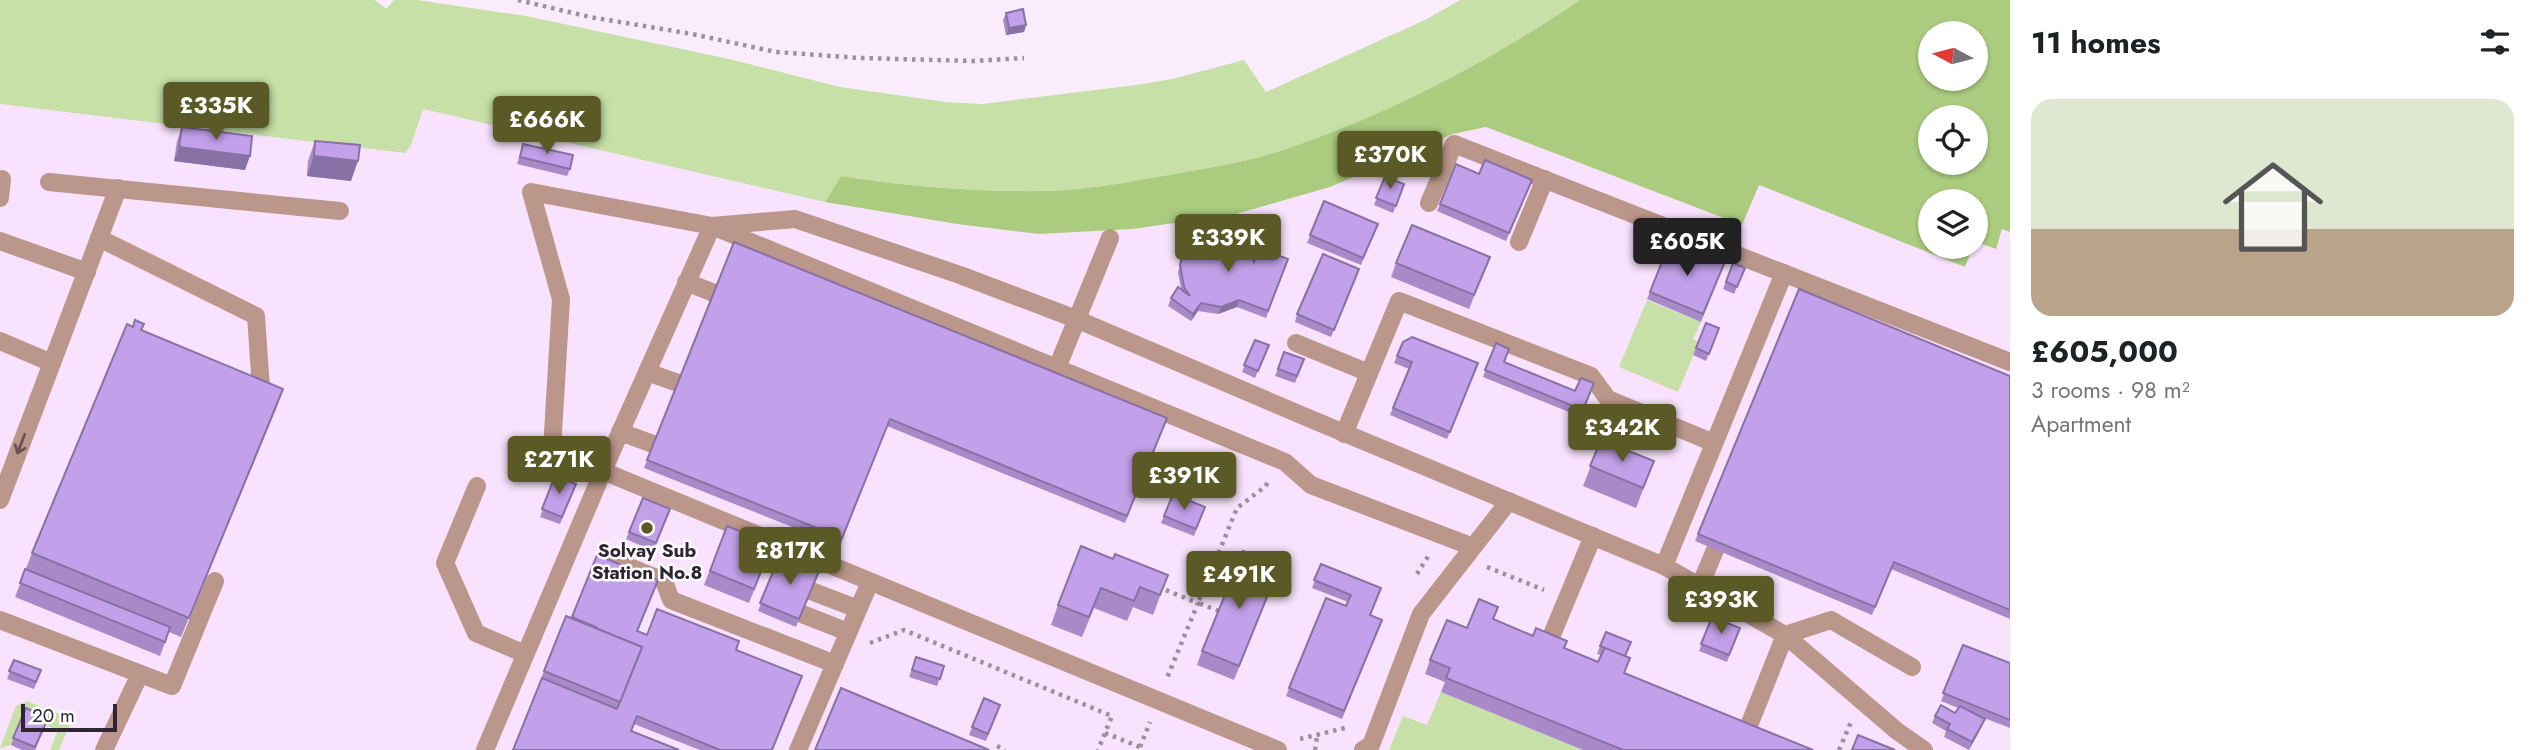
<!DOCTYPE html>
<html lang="en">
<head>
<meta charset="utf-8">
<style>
	body { margin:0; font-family:Jost,sans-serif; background:#f6f6f6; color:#202124; height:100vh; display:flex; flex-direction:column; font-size:26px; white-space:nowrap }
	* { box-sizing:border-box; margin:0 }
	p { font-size:23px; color:#757577 }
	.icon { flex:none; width:38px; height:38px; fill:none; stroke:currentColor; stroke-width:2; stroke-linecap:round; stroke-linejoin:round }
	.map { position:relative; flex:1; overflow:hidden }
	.drawer { display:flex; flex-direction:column; background:#fff; width:525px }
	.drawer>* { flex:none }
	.needle { width:46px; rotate:277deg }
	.tools { position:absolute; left:1918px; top:21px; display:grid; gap:14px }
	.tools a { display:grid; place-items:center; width:70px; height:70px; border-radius:50%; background:#fff; box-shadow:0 2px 5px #0004; font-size:35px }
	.scale { position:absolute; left:21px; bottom:18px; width:96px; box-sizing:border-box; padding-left:7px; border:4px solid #2f2631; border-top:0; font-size:19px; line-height:24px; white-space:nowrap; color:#2f2631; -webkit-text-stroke:5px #fff; paint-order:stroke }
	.price { position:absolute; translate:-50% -60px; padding:0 16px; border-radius:7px; background:#5b5a27; color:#fff; font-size:23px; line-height:46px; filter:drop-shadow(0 2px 4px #0008) }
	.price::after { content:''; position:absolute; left:50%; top:42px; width:21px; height:16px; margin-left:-10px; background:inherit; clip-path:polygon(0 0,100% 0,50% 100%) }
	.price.on { background:#222; color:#fff }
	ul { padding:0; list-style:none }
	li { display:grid; align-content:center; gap:14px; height:371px; padding:0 21px }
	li+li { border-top:2px solid #e0e0e0 }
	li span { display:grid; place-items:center; height:217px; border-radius:21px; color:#555 }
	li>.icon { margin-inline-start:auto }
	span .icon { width:126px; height:126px; fill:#fffc; stroke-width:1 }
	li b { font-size:30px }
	h2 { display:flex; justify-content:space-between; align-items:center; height:84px; padding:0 21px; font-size:30px }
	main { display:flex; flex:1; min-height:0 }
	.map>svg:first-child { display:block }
	.built { fill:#f8e2fd }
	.green { fill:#c6e0a7 }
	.forest { fill:#abcc7f; fill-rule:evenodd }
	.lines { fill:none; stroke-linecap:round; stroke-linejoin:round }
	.path { stroke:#9c909e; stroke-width:4.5; stroke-dasharray:3.5 5; stroke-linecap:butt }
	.minor { stroke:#bb968a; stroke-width:18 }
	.wall { fill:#a88ac9 }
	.shaded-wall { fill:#8871a4 }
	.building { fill:#c3a1ea; stroke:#8871a4; stroke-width:2 }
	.oneway { stroke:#675355 }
	.poi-dot { fill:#5b5a27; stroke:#fff; stroke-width:2.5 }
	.labels { text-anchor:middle; stroke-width:5; stroke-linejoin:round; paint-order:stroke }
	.poi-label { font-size:19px; font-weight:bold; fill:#2f2631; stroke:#fff }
</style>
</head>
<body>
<main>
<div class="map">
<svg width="2010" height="750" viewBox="0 0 2010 750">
	<rect width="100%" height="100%" fill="#faecfd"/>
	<path class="built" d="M 0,104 L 405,153 L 411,145 L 423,109 L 824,202 L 957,224 L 1039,234 L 1133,229 L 1236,214 L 1330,187 L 1453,134 L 1486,127 L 1741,224 L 1759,185 L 1964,267 L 1973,247 L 1976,247 L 1976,242 L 1995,249 L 2002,229 L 2010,232 L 2010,750 L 0,750 Z"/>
	<g class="green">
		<path d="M 0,0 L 375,0 L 386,9 L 394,0 L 417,0 L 526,16 L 729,59 L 840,87 L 946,102 L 982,104 L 1136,85 L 1172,79 L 1244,60 L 1266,92 L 1427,19 L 1460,0 L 1580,0 C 1487,63 1384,117 1277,152 C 1242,163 1205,169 1168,175 C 1129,182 1087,190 1047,191 C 978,192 909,187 841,176 L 825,202 L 423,109 L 411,145 L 405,153 L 0,104 Z"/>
		<path d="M 1647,300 L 1701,322 L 1693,339 L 1699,342 L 1678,392 L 1619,367 Z"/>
		<path d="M 1441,692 L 1583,750 L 1389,750 L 1403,716 L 1427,725 Z"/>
		<path d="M 27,701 L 72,719 L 59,750 L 50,750 L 58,730 L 23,716 L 11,745 L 0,748 L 16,706 Z"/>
	</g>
	<path class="forest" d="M 1580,0 L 2010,0 L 2010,232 L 2002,229 L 1996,249 L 1976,242 L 1976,201 L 1930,201 L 1930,247 L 1973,247 L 1965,267 L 1759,185 L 1742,225 L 1486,127 L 1453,134 L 1330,187 L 1236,214 L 1133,229 L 1039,234 L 957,224 L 825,202 L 841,176 C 909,187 978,192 1047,191 C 1087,190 1129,182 1168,175 C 1204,169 1242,163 1277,152 C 1384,117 1487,63 1580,0 ZM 1930,33 L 1976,33 L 1976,79 L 1930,79 ZM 1930,117 L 1976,117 L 1976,163 L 1930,163 Z"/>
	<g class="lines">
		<g class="path">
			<path d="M 518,0 L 590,17 L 692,34 L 776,52 L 860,58 L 973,61 L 1024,58"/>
			<path d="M 1487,567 L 1544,590"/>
			<path d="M 1417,574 L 1429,555"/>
			<path d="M 1158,587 L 1198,603 L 1167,678"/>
			<path d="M 1219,611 L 1198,603 L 1237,508 L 1266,486 L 1268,480"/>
			<path d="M 870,643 L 904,630 L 1112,716 L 1098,750"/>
			<path d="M 1105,733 L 1140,747 L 1139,750"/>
			<path d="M 1300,739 L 1349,727"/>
			<path d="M 997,746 L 1005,750"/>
			<path d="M 1140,747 L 1150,722"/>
			<path d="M 1315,750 L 1317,737"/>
			<path d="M 1839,750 L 1851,722"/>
		</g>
		<g class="minor">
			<path d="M 0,180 L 2,179 L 0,198"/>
			<path d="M 49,182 L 340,211"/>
			<path d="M 1429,203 L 1454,144 L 2010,362"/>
			<path d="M 99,238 L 256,316 L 262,403"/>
			<path d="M 0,241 L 87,272"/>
			<path d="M 1519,242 L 1545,179"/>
			<path d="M 686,282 L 714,293"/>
			<path d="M 0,341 L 52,363 L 0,500"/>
			<path d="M 1296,343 L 1369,373"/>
			<path d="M 52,363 L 118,188"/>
			<path d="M 1057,368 L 1110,238"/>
			<path d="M 647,372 L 678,383"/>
			<path d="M 620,432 L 653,444"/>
			<path d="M 1344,434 L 1399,301 L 1591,376 L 1608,399 L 1714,443"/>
			<path d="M 477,486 L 445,563 L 476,633 L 525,654"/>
			<path d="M 610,559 L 664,581 L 671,600 L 835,664"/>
			<path d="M 1664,566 L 1784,273"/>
			<path d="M 1700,586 L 1715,550"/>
			<path d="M 811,591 L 858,609"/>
			<path d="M 802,614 L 848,632"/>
			<path d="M 0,620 L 172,686 L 215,581"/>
			<path d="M 1546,649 L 1593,536"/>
			<path d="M 1744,738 L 1785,635 L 1831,620 L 1912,667"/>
			<path d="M 104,750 L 140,674"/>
			<path d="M 485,750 L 603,471 L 712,226 L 795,219 L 960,275 L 1076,319 L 1313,420 L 1664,566 L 1785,635 L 1897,731 L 1924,750"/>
			<path d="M 798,750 L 870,582"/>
			<path d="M 1278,750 L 552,450 L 561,299 L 531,192 L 712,226 L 1285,462 L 1311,485 L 1473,547"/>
			<path d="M 1363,750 L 1371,745 L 1421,614 L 1509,501"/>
		</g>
	</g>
	<g class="wall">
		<path d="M 1006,13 L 1026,25 L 1024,32 L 1006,35 L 1003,20 Z"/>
		<path d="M 182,127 L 245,170 L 174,161 L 177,141 Z"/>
		<path d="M 315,141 L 351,181 L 307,176 L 308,161 Z"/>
		<path d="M 523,144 L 570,169 L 567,176 L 517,164 Z"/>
		<path d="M 1456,164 L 1479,174 L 1532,180 L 1506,241 L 1437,211 Z"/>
		<path d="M 1385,177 L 1404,184 L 1393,213 L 1374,205 Z"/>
		<path d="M 1324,201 L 1378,224 L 1361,265 L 1307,243 Z"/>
		<path d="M 734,242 L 1167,418 L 1125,523 L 887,426 L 840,546 L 644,468 Z"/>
		<path d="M 1670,242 L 1724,264 L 1701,322 L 1647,299 Z"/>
		<path d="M 1183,253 L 1254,262 L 1288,259 L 1266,318 L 1237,307 L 1218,314 L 1198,311 L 1191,321 L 1168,306 L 1171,298 L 1181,289 L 1178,272 Z"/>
		<path d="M 1490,257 L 1469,309 L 1391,277 L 1396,263 Z"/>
		<path d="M 1733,263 L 1745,268 L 1734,294 L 1723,289 Z"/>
		<path d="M 1359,269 L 1331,337 L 1295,322 L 1297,314 Z"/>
		<path d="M 1799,289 L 2010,376 L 2010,619 L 1891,569 L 1872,615 L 1695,541 Z"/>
		<path d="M 1706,323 L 1719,328 L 1706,361 L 1693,355 Z"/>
		<path d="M 141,330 L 283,389 L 181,637 L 169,632 L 160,656 L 15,597 L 32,553 Z"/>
		<path d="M 1255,340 L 1269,345 L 1255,378 L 1242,372 Z"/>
		<path d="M 1403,342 L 1478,363 L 1447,439 L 1390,415 L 1409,369 L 1394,363 Z"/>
		<path d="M 1496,343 L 1504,362 L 1575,391 L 1594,383 L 1581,417 L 1483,377 Z"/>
		<path d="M 1284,352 L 1304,359 L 1295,383 L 1275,376 Z"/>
		<path d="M 1601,440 L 1654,461 L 1636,508 L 1583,486 Z"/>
		<path d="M 555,476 L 576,484 L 560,524 L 540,517 Z"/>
		<path d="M 1173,494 L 1205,507 L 1194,536 L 1161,523 Z"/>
		<path d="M 643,498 L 670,509 L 653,551 L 626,539 Z"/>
		<path d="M 727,526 L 767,558 L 749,603 L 704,585 Z"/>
		<path d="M 597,555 L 638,631 L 647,635 L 736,650 L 772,750 L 700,750 L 634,724 L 513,750 L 544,671 L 572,619 Z"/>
		<path d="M 780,555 L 819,571 L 796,627 L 758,611 Z"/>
		<path d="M 1113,559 L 1168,575 L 1153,615 L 1133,607 L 1127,621 L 1094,608 L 1082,637 L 1051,625 L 1058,605 Z"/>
		<path d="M 1272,563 L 1259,594 L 1267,597 L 1234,680 L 1197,665 L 1202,651 Z"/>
		<path d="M 1321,564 L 1370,615 L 1382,620 L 1342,719 L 1286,696 L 1326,598 L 1346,606 L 1348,602 L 1312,588 Z"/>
		<path d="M 1712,617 L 1740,628 L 1727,662 L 1699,651 Z"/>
		<path d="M 1493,619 L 1598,662 L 1601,655 L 1597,654 L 1600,646 L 1626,656 L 1624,673 L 1813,750 L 1583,750 L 1441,692 L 1445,682 L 1425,674 L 1430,660 L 1467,628 Z"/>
		<path d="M 1963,645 L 2010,663 L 2010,728 L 1979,716 L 1985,719 L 1982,726 L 1969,750 L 1944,737 L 1946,731 L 1932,723 L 1935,716 L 1955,713 L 1958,708 L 1941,701 Z"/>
		<path d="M 916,657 L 944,666 L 937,686 L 909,677 Z"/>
		<path d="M 14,660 L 41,670 L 34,689 L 7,679 Z"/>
		<path d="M 984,698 L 1000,705 L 986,741 L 969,735 Z"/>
		<path d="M 26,708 L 46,725 L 35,750 L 22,750 L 11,745 Z"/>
	</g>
	<g class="shaded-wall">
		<path d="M 1026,25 L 1024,32 L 1006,35 L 1009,28 Z"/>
		<path d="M 179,147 L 250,156 L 245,170 L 174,161 Z"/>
		<path d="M 314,156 L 358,161 L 351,181 L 307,176 Z"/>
		<path d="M 1239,300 L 1237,307 L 1218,314 L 1221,307 Z"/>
		<path d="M 1201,303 L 1198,311 L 1191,321 L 1193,314 Z"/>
		<path d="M 283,389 L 276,409 L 181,637 L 189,618 Z"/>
		<path d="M 1985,719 L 1982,726 L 1969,750 L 1972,742 Z"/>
	</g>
	<g class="building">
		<path d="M 1023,9 L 1026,25 L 1009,28 L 1006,13 Z"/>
		<path d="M 182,127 L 252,136 L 250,156 L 179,147 Z"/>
		<path d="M 315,141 L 360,145 L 358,161 L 314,156 Z"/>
		<path d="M 523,144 L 573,155 L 570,169 L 520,157 Z"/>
		<path d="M 1485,160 L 1532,180 L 1509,233 L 1440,204 L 1456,164 L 1479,174 Z"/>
		<path d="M 1385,177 L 1404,184 L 1396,206 L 1376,198 Z"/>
		<path d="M 1324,201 L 1378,224 L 1363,258 L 1310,235 Z"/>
		<path d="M 1412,225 L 1490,257 L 1474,295 L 1396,263 Z"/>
		<path d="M 1221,233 L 1232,235 L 1249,250 L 1254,262 L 1259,248 L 1288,259 L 1268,311 L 1239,300 L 1221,307 L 1201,303 L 1193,314 L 1171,298 L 1178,287 L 1190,296 L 1184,287 L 1180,265 L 1183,253 L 1199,237 Z"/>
		<path d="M 734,242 L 1167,418 L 1127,516 L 890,419 L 842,538 L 647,460 Z"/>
		<path d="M 1670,242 L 1724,264 L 1703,314 L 1650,292 Z"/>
		<path d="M 1323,254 L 1359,269 L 1334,330 L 1297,314 Z"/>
		<path d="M 1733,263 L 1745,268 L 1737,287 L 1726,282 Z"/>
		<path d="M 1799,289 L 2010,376 L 2010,610 L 1894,562 L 1875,607 L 1698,534 Z"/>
		<path d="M 135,320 L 144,324 L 141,330 L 283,389 L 189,618 L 32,553 L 127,324 L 133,327 Z"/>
		<path d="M 1706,323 L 1719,328 L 1709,354 L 1696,348 Z"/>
		<path d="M 1412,337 L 1478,363 L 1450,432 L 1393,408 L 1412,362 L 1397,356 L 1403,342 Z"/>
		<path d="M 1255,340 L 1269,345 L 1258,371 L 1244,365 Z"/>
		<path d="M 1496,343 L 1509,349 L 1504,362 L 1575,391 L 1581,378 L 1594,383 L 1583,410 L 1485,370 Z"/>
		<path d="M 1284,352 L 1304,359 L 1297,376 L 1278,369 Z"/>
		<path d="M 1601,440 L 1654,461 L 1643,488 L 1590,466 Z"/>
		<path d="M 555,476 L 576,484 L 562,517 L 542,509 Z"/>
		<path d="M 1173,494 L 1205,507 L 1196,529 L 1164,516 Z"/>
		<path d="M 643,498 L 670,509 L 656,543 L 629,532 Z"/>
		<path d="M 727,526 L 772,544 L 754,589 L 710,571 Z"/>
		<path d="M 1081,546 L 1113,559 L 1115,554 L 1168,575 L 1160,595 L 1140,587 L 1134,601 L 1101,588 L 1089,617 L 1058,605 Z"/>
		<path d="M 1243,551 L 1272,563 L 1259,594 L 1267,597 L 1239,666 L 1202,651 Z"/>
		<path d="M 597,555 L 658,580 L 637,631 L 647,635 L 657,609 L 739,641 L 736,650 L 802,676 L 772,750 L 720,750 L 637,716 L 631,731 L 679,750 L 513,750 L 542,678 L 617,709 L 642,647 L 595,628 L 596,627 L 572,617 Z"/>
		<path d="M 780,555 L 819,571 L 799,619 L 760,603 Z"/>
		<path d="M 1321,564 L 1381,588 L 1370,615 L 1382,620 L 1344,711 L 1289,688 L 1326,598 L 1346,606 L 1351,595 L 1314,580 Z"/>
		<path d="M 25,569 L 170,627 L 165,642 L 20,583 Z"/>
		<path d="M 1479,599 L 1498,607 L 1493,619 L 1533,636 L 1536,628 L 1567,641 L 1564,648 L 1598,662 L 1605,647 L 1630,658 L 1624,673 L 1813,750 L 1623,750 L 1446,678 L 1450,668 L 1430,660 L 1447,620 L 1467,628 Z"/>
		<path d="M 566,616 L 642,647 L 620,702 L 544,671 Z"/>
		<path d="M 1712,617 L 1740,628 L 1729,655 L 1701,644 Z"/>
		<path d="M 1606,632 L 1631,642 L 1625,656 L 1600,646 Z"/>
		<path d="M 1963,645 L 2010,663 L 2010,720 L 1943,693 Z"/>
		<path d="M 916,657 L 944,666 L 940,679 L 912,670 Z"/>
		<path d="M 14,660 L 41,670 L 36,682 L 9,671 Z"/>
		<path d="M 841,688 L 989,750 L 815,750 Z"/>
		<path d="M 984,698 L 1000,705 L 988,734 L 972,727 Z"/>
		<path d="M 1941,705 L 1955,713 L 1960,706 L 1985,719 L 1972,742 L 1947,729 L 1950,724 L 1935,716 Z"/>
		<path d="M 26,708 L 48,718 L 35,747 L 13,738 Z"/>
		<path d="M 1858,735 L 1895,750 L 1852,750 Z"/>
	</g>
	<defs><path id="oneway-shaft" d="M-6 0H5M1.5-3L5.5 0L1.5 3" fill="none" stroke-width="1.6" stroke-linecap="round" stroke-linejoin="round" transform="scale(1.75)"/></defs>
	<use class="oneway" href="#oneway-shaft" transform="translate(21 444) rotate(111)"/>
	<circle class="poi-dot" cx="647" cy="528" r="7"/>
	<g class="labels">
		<g class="poi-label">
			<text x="647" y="557">Solvay Sub<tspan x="647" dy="22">Station No.8</tspan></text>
		</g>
	</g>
</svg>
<div class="tools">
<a><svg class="needle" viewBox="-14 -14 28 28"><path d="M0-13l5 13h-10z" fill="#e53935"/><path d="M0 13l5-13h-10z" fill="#757577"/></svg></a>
<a><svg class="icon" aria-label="locate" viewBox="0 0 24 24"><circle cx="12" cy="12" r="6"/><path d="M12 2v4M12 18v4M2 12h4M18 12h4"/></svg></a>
<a><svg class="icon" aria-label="layers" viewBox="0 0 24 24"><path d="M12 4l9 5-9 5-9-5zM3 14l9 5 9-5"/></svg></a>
</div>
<div class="scale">20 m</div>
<b class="price" style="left:216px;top:142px">£335K</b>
<b class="price" style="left:547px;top:156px">£666K</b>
<b class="price" style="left:1390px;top:191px">£370K</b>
<b class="price" style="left:1228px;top:274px">£339K</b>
<b class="price on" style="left:1687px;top:278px">£605K</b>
<b class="price" style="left:1622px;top:464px">£342K</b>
<b class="price" style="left:559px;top:496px">£271K</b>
<b class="price" style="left:1184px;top:512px">£391K</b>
<b class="price" style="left:790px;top:587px">£817K</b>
<b class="price" style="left:1239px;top:611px">£491K</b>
<b class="price" style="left:1721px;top:636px">£393K</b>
</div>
<section class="drawer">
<h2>11 homes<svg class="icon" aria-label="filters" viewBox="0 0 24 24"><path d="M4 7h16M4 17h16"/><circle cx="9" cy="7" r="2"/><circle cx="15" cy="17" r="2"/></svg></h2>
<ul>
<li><span style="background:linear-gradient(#dfe7d0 60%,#b9a48a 0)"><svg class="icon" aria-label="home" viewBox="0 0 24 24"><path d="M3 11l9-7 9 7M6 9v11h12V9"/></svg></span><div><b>£605,000</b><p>3 rooms · 98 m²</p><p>Apartment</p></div></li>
</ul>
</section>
</main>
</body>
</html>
